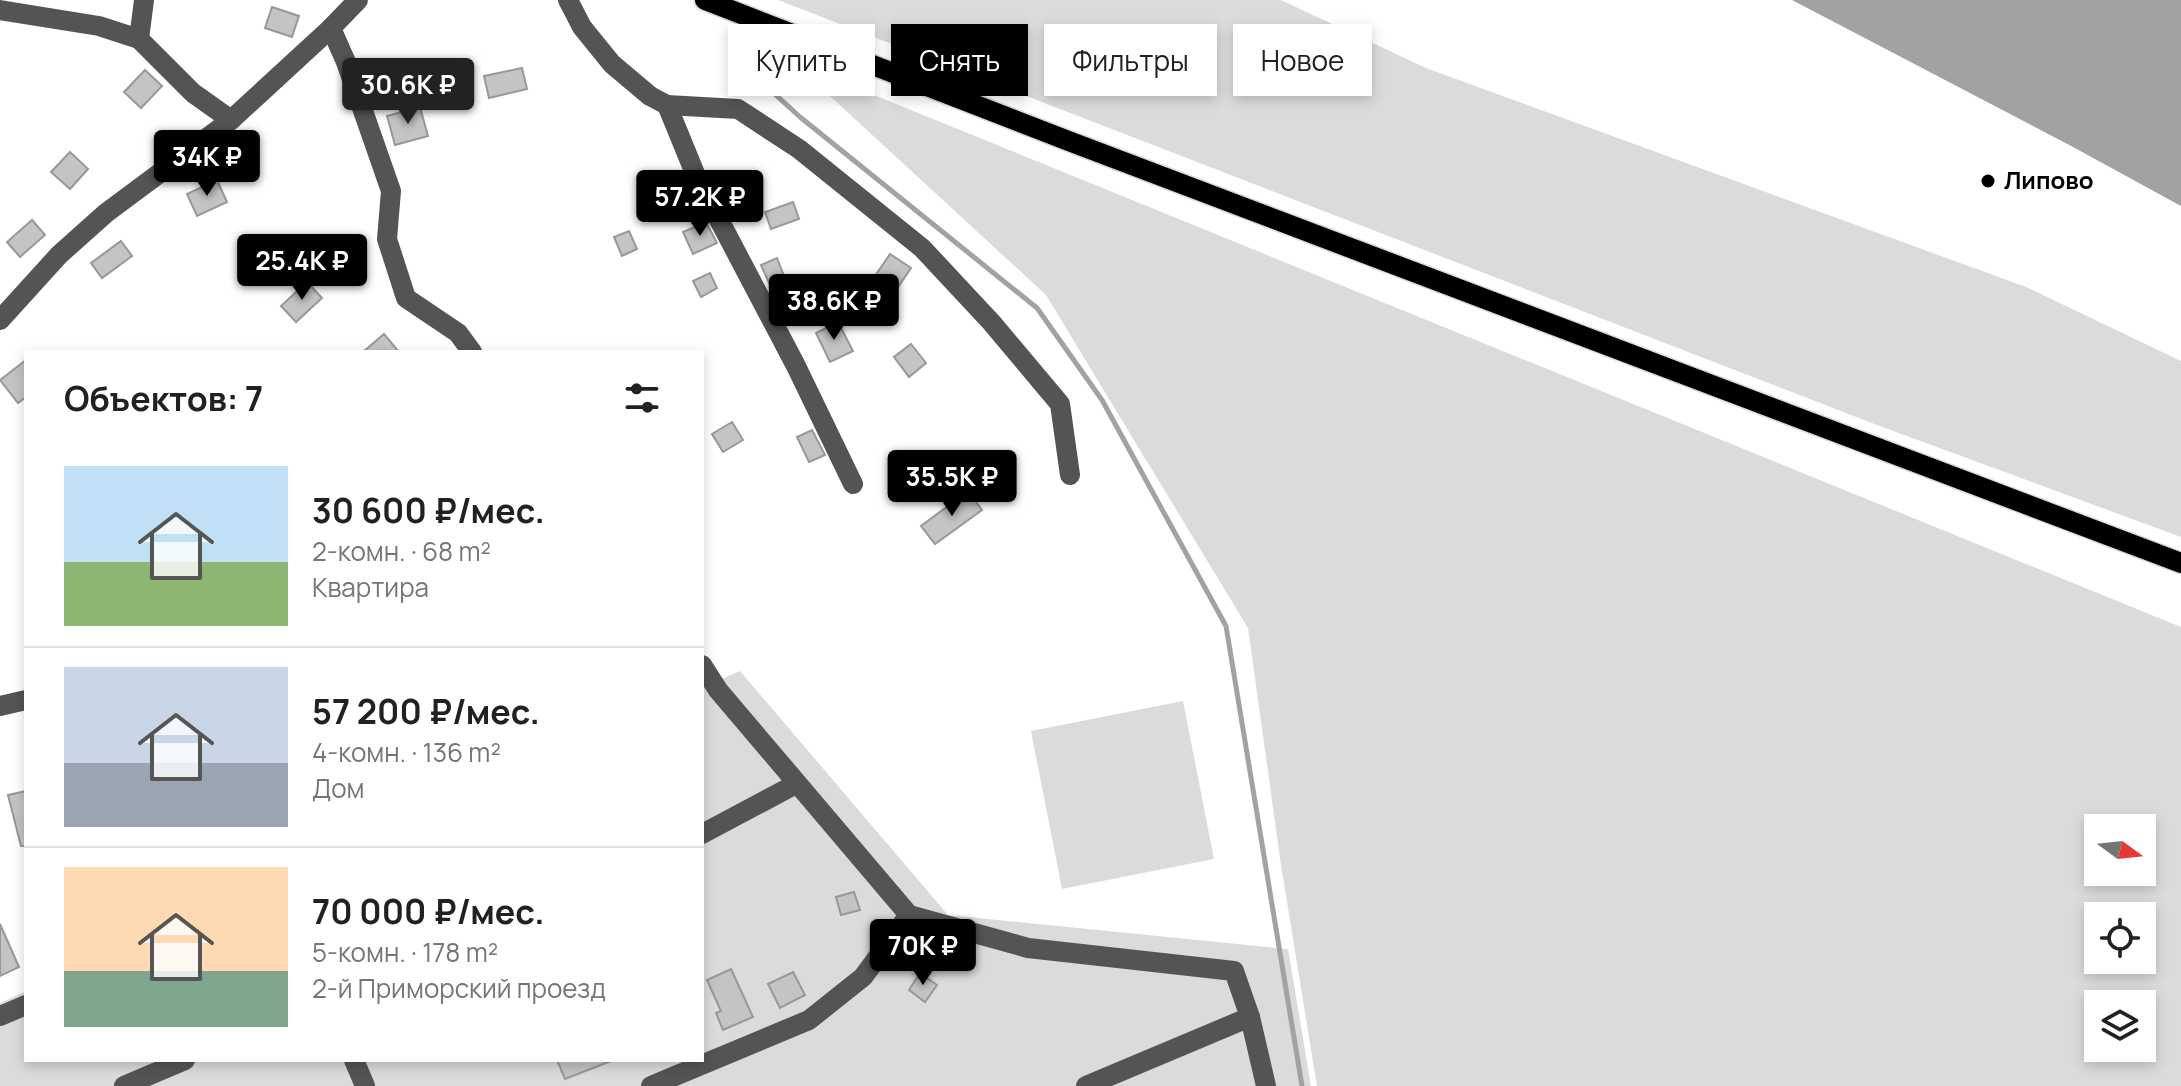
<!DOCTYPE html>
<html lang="ru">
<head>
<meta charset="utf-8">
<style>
	body { margin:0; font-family:Manrope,sans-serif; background:#f2f2f2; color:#202124; height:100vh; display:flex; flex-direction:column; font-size:30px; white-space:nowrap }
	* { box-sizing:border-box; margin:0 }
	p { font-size:26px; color:#757577 }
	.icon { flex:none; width:44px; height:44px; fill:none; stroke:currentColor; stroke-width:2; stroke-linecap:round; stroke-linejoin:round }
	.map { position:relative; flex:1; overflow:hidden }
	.panel { position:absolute; left:24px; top:350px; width:680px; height:712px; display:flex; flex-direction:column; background:#fff; border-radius:0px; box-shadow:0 4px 12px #0003 }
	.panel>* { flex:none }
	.top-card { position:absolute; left:728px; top:24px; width:760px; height:72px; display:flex; gap:16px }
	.needle { width:52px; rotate:105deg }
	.fabs { position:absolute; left:2084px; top:814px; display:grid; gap:16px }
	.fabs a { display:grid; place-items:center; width:72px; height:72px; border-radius:0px; background:#fff; box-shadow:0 4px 12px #0003; font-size:40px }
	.price { position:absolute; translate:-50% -68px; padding:0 18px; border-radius:8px; background:#000; color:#fff; font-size:26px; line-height:52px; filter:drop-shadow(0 2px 4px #0008) }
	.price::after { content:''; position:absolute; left:50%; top:48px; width:24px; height:18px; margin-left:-12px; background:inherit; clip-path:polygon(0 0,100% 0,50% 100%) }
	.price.current { background:#222; color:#fff }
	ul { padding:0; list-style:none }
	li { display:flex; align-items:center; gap:24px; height:200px; padding:0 40px }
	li+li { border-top:2px solid #e0e0e0 }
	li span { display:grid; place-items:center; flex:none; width:224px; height:160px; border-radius:0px; color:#555 }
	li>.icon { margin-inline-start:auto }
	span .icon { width:96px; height:96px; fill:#fffc; stroke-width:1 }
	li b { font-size:34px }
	h2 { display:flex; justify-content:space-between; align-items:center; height:96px; padding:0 40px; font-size:34px }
	.tag { padding:0 28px; border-radius:0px; background:#fff; box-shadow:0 4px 12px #0003; font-size:28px; line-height:72px }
	.tag.current { background:#000; color:#fff }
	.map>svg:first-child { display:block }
	.green { fill:#dbdbdb; fill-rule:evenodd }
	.water { fill:#a2a2a2 }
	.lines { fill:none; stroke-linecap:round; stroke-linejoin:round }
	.stream { stroke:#a2a2a2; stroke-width:5 }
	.building { fill:#c4c4c4; stroke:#989898; stroke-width:2 }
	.major-casing { stroke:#dbdbdb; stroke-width:23 }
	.minor { stroke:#545454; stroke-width:20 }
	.major { stroke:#000; stroke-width:20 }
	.poi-dot { fill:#000; stroke:#fff; stroke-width:3 }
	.labels { text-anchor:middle; stroke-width:7; stroke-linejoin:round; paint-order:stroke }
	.poi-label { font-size:24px; font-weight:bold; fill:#000; stroke:#fff; text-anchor:start }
</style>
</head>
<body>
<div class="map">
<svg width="2181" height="1086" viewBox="0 0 2181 1086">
	<rect width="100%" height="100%" fill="#fff"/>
	<g class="green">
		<path d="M 778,0 L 1281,0 L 1426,68 L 2026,287 L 2181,361 L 2181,537 L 1877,425 Z"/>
		<path d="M 793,62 L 2181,627 L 2181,1086 L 1317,1086 L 1281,865 L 1248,628 L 1046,295 ZM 2142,828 L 2142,872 L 2098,872 L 2098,828 ZM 2098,916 L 2142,916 L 2142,960 L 2098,960 ZM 2098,1004 L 2142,1004 L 2142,1048 L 2098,1048 Z"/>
		<path d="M 740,671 L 948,915 L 1288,949 L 1311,1086 L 0,1086 L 0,1003 L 26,991 L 26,1060 L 702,1060 L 702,688 Z"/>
		<path d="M 1183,701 L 1214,859 L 1062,889 L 1031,731 Z"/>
	</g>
	<path class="water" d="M 1792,0 L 2181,0 L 2181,206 L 2073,147 Z"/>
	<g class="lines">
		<path class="stream" d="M 737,29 L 734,57 L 800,117 L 1037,308 L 1102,400 L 1226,626 L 1302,1086"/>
	</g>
	<g class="building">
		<path d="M 272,7 L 299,16 L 292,37 L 265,28 Z"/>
		<path d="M 522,68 L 527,89 L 489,98 L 484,76 Z"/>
		<path d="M 145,70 L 162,86 L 141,108 L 124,92 Z"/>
		<path d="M 420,107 L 428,136 L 395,145 L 387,116 Z"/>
		<path d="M 70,152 L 88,169 L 70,189 L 51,172 Z"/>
		<path d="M 217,180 L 227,202 L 197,216 L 187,194 Z"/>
		<path d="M 793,202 L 799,219 L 771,229 L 765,212 Z"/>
		<path d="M 32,220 L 45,235 L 20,257 L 7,242 Z"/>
		<path d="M 706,222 L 717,243 L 693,254 L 683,232 Z"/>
		<path d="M 629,231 L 637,249 L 622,256 L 614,237 Z"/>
		<path d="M 121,241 L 132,256 L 102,278 L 91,263 Z"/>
		<path d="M 890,254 L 911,268 L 894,293 L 873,279 Z"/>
		<path d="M 777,258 L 784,276 L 769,283 L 761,265 Z"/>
		<path d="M 710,273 L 717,288 L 701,297 L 693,281 Z"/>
		<path d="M 307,282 L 322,298 L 296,322 L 281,306 Z"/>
		<path d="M 838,322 L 853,351 L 830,362 L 816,333 Z"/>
		<path d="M 384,334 L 399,352 L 363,352 Z"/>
		<path d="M 911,344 L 926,363 L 909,377 L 894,357 Z"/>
		<path d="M 26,360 L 26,397 L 18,403 L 0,380 Z"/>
		<path d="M 732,422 L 743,440 L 723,452 L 712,434 Z"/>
		<path d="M 812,430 L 825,455 L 809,462 L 797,437 Z"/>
		<path d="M 968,491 L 982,510 L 935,544 L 921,526 Z"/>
		<path d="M 26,791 L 26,846 L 21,846 L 8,795 Z"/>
		<path d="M 854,892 L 860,910 L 841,915 L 836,897 Z"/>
		<path d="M 0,924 L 19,967 L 0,976 Z"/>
		<path d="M 731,969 L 753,1017 L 723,1030 L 716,1013 L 721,1011 L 707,980 Z"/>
		<path d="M 793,972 L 805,995 L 780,1008 L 768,984 Z"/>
		<path d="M 920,973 L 937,985 L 925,1002 L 909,990 Z"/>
		<path d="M 557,1060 L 611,1060 L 611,1061 L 565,1079 Z"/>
	</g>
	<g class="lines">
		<defs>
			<path id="major" d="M 705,0 L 1066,140 L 2181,563"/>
		</defs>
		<use href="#major" class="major-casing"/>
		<g class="minor">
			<path d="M 144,0 L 139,39 L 193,93 L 231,120"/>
			<path d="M 568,0 L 582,27 L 612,64 L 650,96 L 667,105 L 738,109 L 799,149 L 922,248 L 992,323 L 1060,404 L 1070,475"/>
			<path d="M 0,10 L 99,26 L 139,39"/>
			<path d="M 331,28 L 346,62 L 391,191 L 387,239 L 406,298 L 458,333 L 472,352"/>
			<path d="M 667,105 L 696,176 L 796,366 L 853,484"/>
			<path d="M 0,320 L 59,255 L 106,213 L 231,120 L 331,28 L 358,0"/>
			<path d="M 702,665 L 718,690 L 909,915 L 1028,948 L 1234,971 L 1250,1017 L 1266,1086"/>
			<path d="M 0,706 L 26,700"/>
			<path d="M 702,834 L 796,784"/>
			<path d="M 0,1016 L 26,1005"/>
			<path d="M 354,1060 L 365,1086"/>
			<path d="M 124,1086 L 185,1060"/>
			<path d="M 651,1086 L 809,1020 L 863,977 L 909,915"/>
			<path d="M 1086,1086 L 1250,1017"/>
		</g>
		<use href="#major" class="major"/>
	</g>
	<circle class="poi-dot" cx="1988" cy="181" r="8"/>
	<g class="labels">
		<g class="poi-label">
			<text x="2004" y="189">Липово</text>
		</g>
	</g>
</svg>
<div class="fabs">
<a><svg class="needle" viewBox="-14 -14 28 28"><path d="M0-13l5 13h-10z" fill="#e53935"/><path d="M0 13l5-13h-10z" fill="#757577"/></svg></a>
<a><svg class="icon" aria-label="locate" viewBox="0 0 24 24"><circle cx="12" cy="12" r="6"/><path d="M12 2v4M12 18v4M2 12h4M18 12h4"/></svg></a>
<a><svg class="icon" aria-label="layers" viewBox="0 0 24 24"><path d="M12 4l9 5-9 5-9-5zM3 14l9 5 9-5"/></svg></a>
</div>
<b class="price current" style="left:408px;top:126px">30.6K ₽</b>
<b class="price" style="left:207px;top:198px">34K ₽</b>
<b class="price" style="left:700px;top:238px">57.2K ₽</b>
<b class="price" style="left:302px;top:302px">25.4K ₽</b>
<b class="price" style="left:834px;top:342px">38.6K ₽</b>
<b class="price" style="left:952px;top:518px">35.5K ₽</b>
<b class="price" style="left:923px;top:987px">70K ₽</b>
<div class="top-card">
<a class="tag">Купить</a>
<a class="tag current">Снять</a>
<a class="tag">Фильтры</a>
<a class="tag">Новое</a>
</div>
<section class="panel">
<h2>Объектов: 7<svg class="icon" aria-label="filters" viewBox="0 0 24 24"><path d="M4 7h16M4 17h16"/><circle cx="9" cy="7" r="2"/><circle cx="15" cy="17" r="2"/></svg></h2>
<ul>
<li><span style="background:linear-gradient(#bfe0f5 60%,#8fb573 0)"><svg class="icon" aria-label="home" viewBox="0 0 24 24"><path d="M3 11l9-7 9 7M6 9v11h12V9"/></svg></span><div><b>30 600 ₽/мес.</b><p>2-комн. · 68 m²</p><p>Квартира</p></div></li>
<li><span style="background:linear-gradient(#c9d6e8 60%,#9aa5b1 0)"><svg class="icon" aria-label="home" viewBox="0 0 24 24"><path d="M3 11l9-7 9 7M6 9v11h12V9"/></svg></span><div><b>57 200 ₽/мес.</b><p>4-комн. · 136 m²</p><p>Дом</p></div></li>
<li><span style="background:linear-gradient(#ffd9b3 65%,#7fa58c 0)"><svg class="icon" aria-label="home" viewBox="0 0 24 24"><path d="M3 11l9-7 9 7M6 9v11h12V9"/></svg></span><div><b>70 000 ₽/мес.</b><p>5-комн. · 178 m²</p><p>2-й Приморский проезд</p></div></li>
</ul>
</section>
</div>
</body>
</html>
